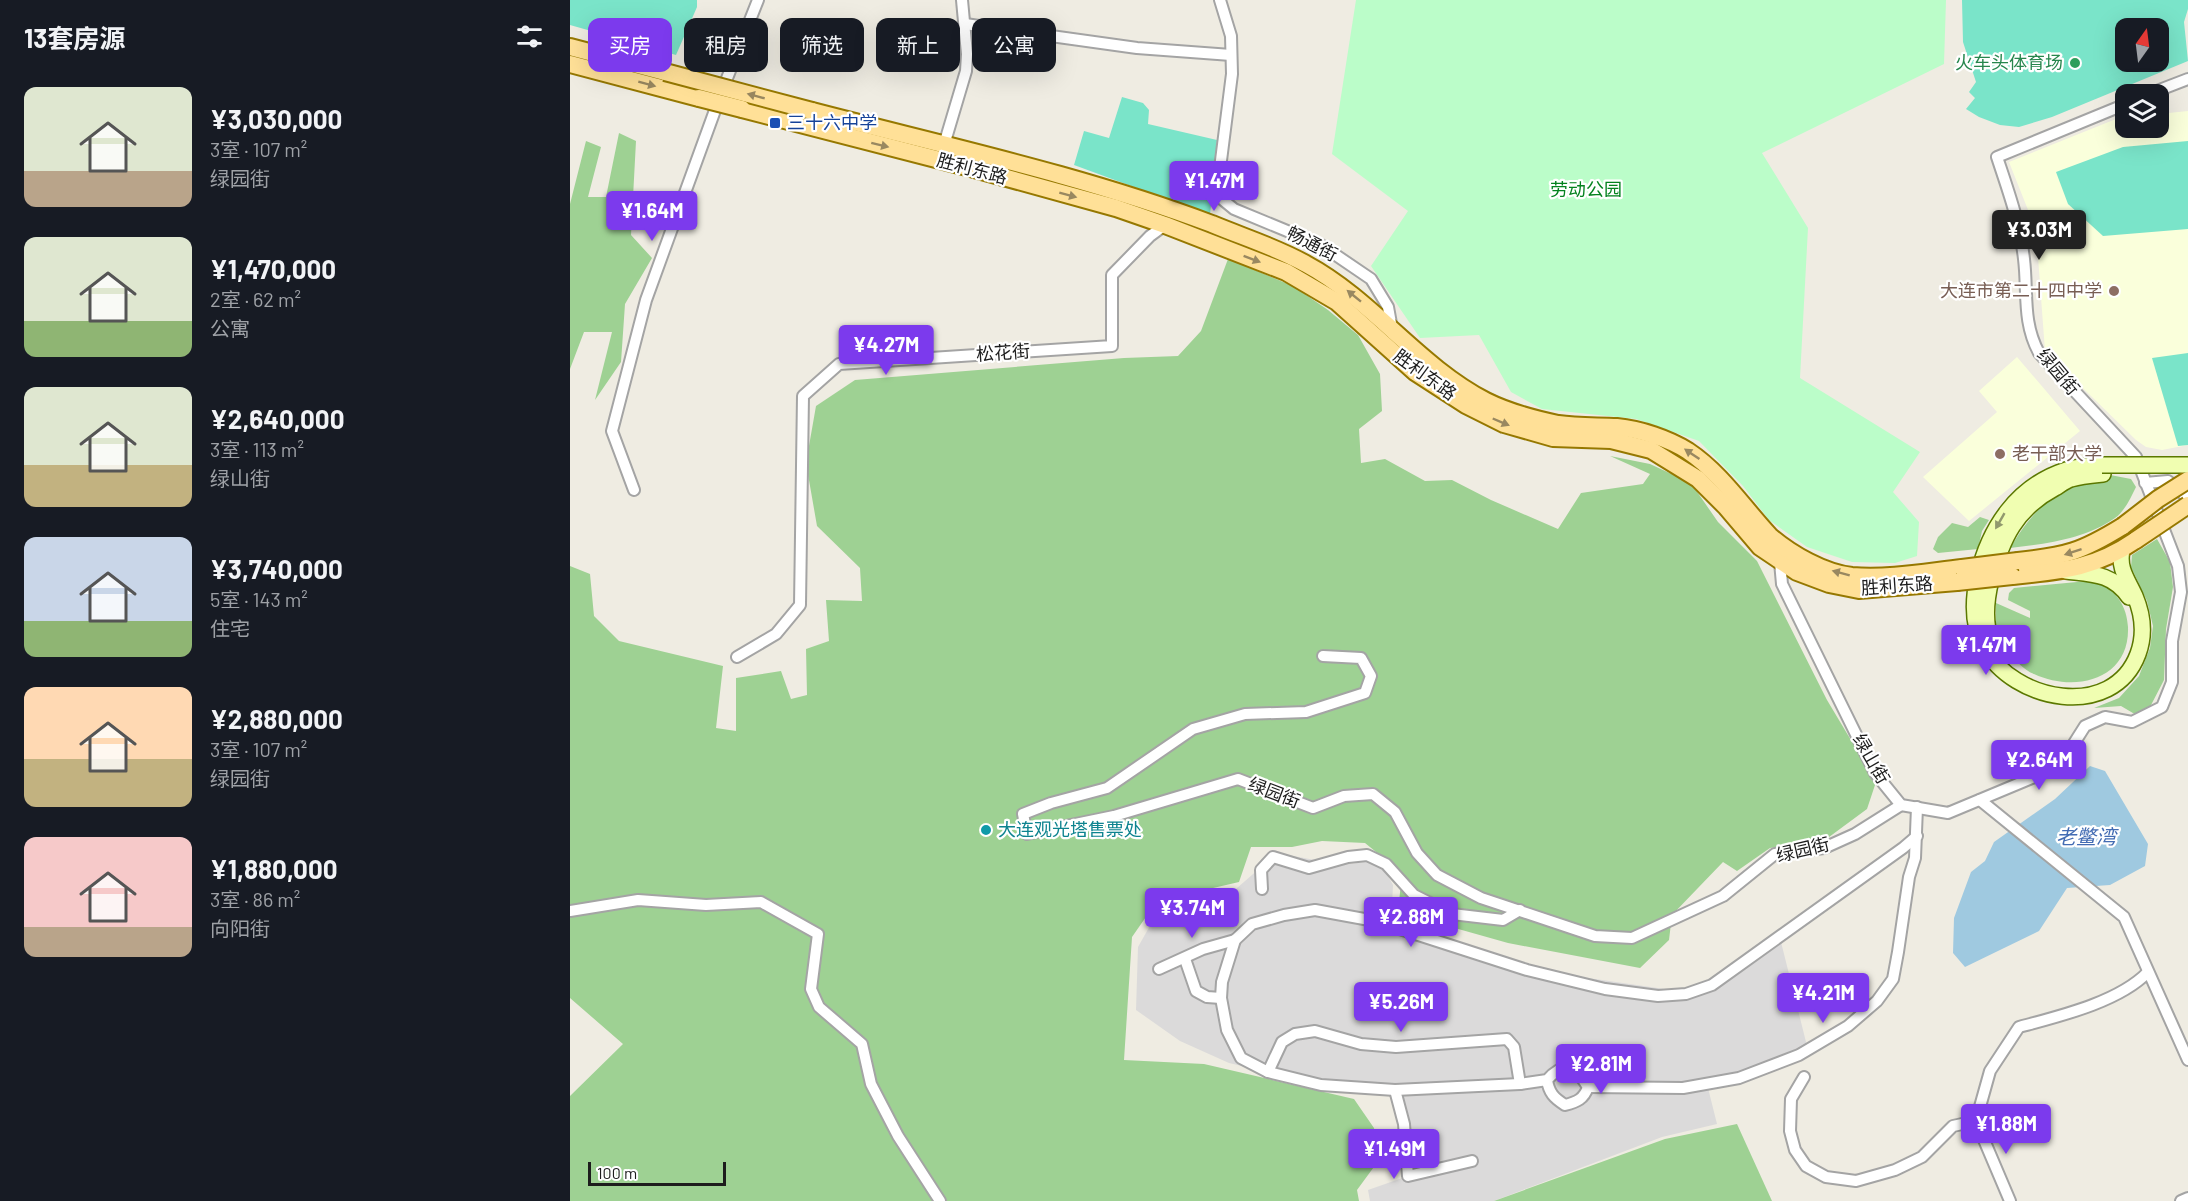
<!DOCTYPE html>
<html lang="zh">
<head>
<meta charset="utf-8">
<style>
	body { margin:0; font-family:Barlow,"Noto Sans SC",sans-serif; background:#20242c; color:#f1f3f6; height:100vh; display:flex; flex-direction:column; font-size:22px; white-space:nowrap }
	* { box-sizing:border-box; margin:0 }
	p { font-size:20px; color:#9ea1a6 }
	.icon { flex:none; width:33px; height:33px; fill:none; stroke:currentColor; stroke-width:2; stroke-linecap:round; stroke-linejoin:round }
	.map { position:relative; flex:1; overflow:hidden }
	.side { display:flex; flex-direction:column; background:#171b24; width:570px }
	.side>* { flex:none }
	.banner { position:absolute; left:18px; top:18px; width:570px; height:54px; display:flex; gap:12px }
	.needle { width:39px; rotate:14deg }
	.buttons { position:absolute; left:1545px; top:18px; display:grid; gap:12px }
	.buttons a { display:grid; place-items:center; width:54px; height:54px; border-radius:12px; background:#171b24; box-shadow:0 6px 24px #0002; font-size:30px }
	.scale { position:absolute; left:18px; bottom:15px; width:138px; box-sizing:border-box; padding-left:6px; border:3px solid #1d1d1d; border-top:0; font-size:16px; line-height:21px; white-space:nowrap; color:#1d1d1d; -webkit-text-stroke:4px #fff; paint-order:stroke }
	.price { position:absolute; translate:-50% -51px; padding:0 14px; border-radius:6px; background:#7c3aed; color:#fff; font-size:20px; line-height:39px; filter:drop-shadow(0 2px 3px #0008) }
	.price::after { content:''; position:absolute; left:50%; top:36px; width:18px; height:14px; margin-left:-9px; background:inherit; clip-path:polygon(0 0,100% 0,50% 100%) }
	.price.current { background:#222; color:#fff }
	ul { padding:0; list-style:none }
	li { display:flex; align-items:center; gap:18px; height:150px; padding:0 24px }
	li span { display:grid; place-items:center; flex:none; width:168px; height:120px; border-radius:12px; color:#555 }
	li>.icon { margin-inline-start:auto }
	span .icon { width:72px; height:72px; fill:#fffc; stroke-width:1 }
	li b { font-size:26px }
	h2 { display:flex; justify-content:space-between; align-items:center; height:72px; padding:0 24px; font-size:26px }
	.tag { padding:0 21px; border-radius:12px; background:#171b24; box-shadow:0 6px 24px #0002; font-size:21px; line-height:54px }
	.tag.current { background:#7c3aed; color:#fff }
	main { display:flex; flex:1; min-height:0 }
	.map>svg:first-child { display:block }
	.residential { fill:#dbdada }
	.education { fill:#faffdb }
	.forest { fill:#9ed193 }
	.park { fill:#bbfdc9 }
	.pitch { fill:#7ae4c9; fill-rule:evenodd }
	.water { fill:#9fc9e0 }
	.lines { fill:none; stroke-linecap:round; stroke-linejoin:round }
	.street-casing { stroke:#a4a4a4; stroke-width:14 }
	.secondary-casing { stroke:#5b7800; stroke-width:18 }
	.primary-casing { stroke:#967800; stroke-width:20 }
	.street { stroke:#fff; stroke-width:10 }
	.secondary { stroke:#f0feb1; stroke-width:15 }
	.primary { stroke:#ffe097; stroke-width:16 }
	.secondary-bridge-casing { stroke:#5b7800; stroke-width:18; stroke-linecap:butt }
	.primary-bridge-casing { stroke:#967800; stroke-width:20; stroke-linecap:butt }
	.secondary-bridge { stroke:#f0feb1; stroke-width:15 }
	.primary-bridge { stroke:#ffe097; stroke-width:16 }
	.oneway { fill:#998860 }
	.oneway2 { fill:#91996e }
	.leisure-dot { fill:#2e9e5b; stroke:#fff; stroke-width:2 }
	.transit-dot { fill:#1a4fb4; stroke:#fff; stroke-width:2 }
	.education-dot { fill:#8d6e63; stroke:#fff; stroke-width:2 }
	.culture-dot { fill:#0f9aa8; stroke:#fff; stroke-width:2 }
	.labels { text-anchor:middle; stroke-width:4.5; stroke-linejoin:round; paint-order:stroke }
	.leisure-label { font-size:18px; fill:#27864d; stroke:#fff; text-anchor:end }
	.transit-label { font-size:18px; fill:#164399; stroke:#fff; text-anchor:start }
	.street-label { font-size:18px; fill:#1d1d1d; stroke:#fff }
	.park-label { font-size:18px; fill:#04821f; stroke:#fff }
	.education-label { font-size:18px; fill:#785e54; stroke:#fff; text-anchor:end }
	.culture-label { font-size:18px; fill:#0d838f; stroke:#fff; text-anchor:start }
	.water-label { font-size:20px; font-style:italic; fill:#436cb3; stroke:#fff }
</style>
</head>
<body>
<main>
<section class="side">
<h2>13套房源<svg class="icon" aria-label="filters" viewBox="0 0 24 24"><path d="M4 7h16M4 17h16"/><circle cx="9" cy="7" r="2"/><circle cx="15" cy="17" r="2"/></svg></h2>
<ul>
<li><span style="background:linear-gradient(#dfe7d0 70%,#b9a48a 0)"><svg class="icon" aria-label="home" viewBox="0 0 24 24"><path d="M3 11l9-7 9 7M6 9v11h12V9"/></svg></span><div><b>¥3,030,000</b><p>3室 · 107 m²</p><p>绿园街</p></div></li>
<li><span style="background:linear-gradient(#dfe7d0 70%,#8fb573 0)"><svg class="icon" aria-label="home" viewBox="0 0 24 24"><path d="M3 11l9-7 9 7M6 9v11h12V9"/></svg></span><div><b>¥1,470,000</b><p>2室 · 62 m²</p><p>公寓</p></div></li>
<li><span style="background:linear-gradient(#dfe7d0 65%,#c2b280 0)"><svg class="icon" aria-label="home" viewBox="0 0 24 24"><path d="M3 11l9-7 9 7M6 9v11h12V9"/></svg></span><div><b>¥2,640,000</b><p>3室 · 113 m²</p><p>绿山街</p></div></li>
<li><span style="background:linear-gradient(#c9d6e8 70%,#8fb573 0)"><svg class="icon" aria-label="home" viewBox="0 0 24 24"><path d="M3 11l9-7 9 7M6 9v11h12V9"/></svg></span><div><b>¥3,740,000</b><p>5室 · 143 m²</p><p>住宅</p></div></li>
<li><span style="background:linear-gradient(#ffd9b3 60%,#c2b280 0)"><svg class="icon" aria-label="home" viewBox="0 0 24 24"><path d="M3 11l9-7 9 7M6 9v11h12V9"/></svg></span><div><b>¥2,880,000</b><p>3室 · 107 m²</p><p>绿园街</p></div></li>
<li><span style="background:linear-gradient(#f6c9c9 75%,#b9a48a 0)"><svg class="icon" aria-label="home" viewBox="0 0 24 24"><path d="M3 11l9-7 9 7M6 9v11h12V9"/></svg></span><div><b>¥1,880,000</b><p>3室 · 86 m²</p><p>向阳街</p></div></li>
</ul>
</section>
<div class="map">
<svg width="1618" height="1201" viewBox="0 0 1618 1201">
	<rect width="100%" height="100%" fill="#efece2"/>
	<path class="residential" d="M 707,853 L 772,865 L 809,860 L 823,885 L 821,926 L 922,964 L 1129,994 L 1210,938 L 1238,1050 L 1137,1084 L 1147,1124 L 1092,1137 L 924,1201 L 800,1201 L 798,1190 L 838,1176 L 825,1090 L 751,1085 L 659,1063 L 610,1041 L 566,1010 L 568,947 L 590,908 L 659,895 Z"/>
	<g class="education">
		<path d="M 1618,111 L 1618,445 L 1592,450 L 1576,447 L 1566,440 L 1475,351 L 1466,230 L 1439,162 L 1546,119 L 1555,118 L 1556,128 L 1588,128 L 1589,114 Z"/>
		<path d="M 1447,357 L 1510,431 L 1399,521 L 1353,477 L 1427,412 L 1409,391 Z"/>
	</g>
	<g class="forest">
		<path d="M 49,133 L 66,141 L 61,235 L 82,258 L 55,304 L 51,362 L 25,400 L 42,332 L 14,332 L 0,369 L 0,204 L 16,141 L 31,147 L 18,197 L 36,197 Z"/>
		<path d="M 658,259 L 723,286 L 758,310 L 788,335 L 810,374 L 812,411 L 789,429 L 791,463 L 815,459 L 855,481 L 882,480 L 921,500 L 988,529 L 1011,493 L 1073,484 L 1080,474 L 1040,456 L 1080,464 L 1121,483 L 1148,522 L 1187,561 L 1257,700 L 1306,782 L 1297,809 L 1255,840 L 1200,848 L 1167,871 L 1153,862 L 1102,915 L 1099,940 L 1070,968 L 938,943 L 828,912 L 832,873 L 795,843 L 752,841 L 722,847 L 681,847 L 669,882 L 587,901 L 562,937 L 554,1060 L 634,1064 L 784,1099 L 804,1128 L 809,1160 L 787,1190 L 789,1201 L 0,1201 L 0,1096 L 53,1044 L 0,998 L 0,566 L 20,574 L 24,616 L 49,641 L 153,666 L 146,728 L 166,731 L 166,678 L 211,671 L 221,699 L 237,695 L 236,649 L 259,641 L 256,600 L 292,601 L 290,568 L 247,526 L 236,463 L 246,406 L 285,380 L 554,358 L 608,356 L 631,331 Z"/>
		<path d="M 1535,474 L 1561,479 L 1566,487 C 1561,497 1555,511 1545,518 C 1515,539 1476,544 1440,548 C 1468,503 1485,490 1535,474 Z"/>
		<path d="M 1410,517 L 1419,520 L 1412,531 L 1408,549 L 1368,553 L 1363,549 L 1368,537 L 1382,523 L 1398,527 Z"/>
		<path d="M 1587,539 L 1600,562 L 1603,587 L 1596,629 L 1594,680 L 1580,707 L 1568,716 L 1551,706 L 1524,708 L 1549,698 L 1569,676 L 1580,648 L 1583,626 L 1577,601 L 1561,567 L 1562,555 Z"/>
		<path d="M 1528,580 C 1546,591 1557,606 1558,627 C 1560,680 1505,693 1464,674 C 1453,670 1445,659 1437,650 C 1435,647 1431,643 1429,639 C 1425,629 1426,613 1426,603 L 1460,618 L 1460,611 L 1438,600 L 1439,593 L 1444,588 Z"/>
		<path d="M 1167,1124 L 1202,1201 L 924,1201 L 1095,1139 Z"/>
	</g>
	<path class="park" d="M 786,0 L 1376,0 L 1374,64 L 1192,153 L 1238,228 L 1230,378 L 1350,452 L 1323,492 L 1349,522 L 1347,556 L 1325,563 L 1282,562 L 1237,547 L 1199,520 L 1173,486 L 1129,441 L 1066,419 L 972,409 L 941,392 L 909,335 L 850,338 L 801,266 L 838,211 L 762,154 Z"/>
	<g class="pitch">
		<path d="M 0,0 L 127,0 L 127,7 L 106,55 L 0,25 Z"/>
		<path d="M 1392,0 L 1618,0 L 1618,9 L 1614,22 L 1618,61 L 1482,117 L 1449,127 L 1430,125 L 1409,117 L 1396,109 L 1405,98 L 1399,92 L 1406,82 L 1393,42 ZM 1556,28 L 1588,28 L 1588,62 L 1556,62 Z"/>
		<path d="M 552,97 L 573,103 L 579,110 L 578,124 L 647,140 L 640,215 L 504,165 L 514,131 L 539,138 Z"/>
		<path d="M 1618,141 L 1618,229 L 1533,236 L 1498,204 L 1486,172 L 1553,147 Z"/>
		<path d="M 1618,353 L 1618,445 L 1608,446 L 1582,358 Z"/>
	</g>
	<path class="water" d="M 1520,766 L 1535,771 L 1578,844 L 1575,866 L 1540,885 L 1497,888 L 1469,931 L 1395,967 L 1383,953 L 1384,918 L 1401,872 L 1415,861 L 1424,842 L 1485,799 Z"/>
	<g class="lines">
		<defs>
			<g id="street">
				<path d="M 650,0 L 661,36 L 662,74 L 648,184 L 653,200 L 664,209 L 751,245 L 801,279 L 818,307 L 822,329"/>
				<path d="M 395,24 L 567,48 L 661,55"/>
				<path d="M 1579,94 L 1618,79"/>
				<path d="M 374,145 L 396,71 L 397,54 L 392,0"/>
				<path d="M 1575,483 L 1598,481 L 1618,498"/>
				<path d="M 64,490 L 42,431 L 76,300 L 152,91 L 188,0"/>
				<path d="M 1210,562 L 1212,584 L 1305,773 L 1331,805 L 1378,813 L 1462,778 L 1496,756 L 1515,726 L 1535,717 L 1562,722 L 1592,707 L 1602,682 L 1602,641 L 1611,592 L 1608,566 L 1566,457 L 1469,353 C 1452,322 1458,292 1454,259 C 1450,223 1438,190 1427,157 L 1556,104"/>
				<path d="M 753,656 L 791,658 L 801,676 L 795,693 L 736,712 L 675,714 L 623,729 L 537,788 L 481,803 L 453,814 L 457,834 L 544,816 L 668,779 L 743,808 L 774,796 L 803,794 L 825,812 L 847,853 L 867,875 L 911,898 L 1025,936 L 1062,938 L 1153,896 L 1205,854 L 1254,848 L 1285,834 L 1331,805"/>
				<path d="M 167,657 L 206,634 L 230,605 L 233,396 L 269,364 L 542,346 L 542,275 L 580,236 L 595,225"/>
				<path d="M 1410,800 L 1554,917 L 1618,1060"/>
				<path d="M 692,889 L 691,870 L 703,857 L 739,868 L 778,857 L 797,855 L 816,864 L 844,895 L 882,914 L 933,920 L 950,910"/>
				<path d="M 0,911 L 68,900 L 136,905 L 191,902 L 248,934 L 241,989 L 249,1007 L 292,1044 L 301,1084 L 328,1136 L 370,1201"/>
				<path d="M 615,959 L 626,991 L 637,997 L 651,998"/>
				<path d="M 589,969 L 633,949 L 665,940"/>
				<path d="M 698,1072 L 712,1042 L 725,1034 L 745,1031 L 791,1044 L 826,1047 L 937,1039 L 944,1047 L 950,1084"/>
				<path d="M 1234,1077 L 1221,1099 L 1220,1131 L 1225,1150 L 1236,1166 L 1256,1177 L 1286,1181 L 1325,1170 L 1352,1157 L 1383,1126 L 1406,1121 L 1420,1071 L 1449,1027 C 1490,1016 1549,1002 1578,972"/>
				<path d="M 977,1080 C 979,1093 984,1098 995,1105 C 1007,1102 1014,1099 1018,1087 C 1005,1066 995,1060 977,1080 L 950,1084 L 825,1090 L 751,1085 L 698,1072 L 671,1058 L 657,1030 L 651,998 L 652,982 L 665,940 L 682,924 L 714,915 L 745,910 L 805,921 L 957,970 L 1035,989 L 1088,996 L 1116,994 L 1142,985 L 1333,848 L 1347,836"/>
				<path d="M 1018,1087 L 1113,1088 L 1169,1078 L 1229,1055 L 1278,1026 L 1307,1001 L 1323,979 L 1328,952 L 1339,877 L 1345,858 L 1347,807"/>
				<path d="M 825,1090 L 834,1124 L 838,1176 L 902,1161"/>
				<path d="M 1406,1121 L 1440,1201"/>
				<path d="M 1611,1201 L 1618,1198"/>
			</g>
			<g id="secondary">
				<path d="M 1532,465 C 1520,466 1508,466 1496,470 C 1447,486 1419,528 1408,576 C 1403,599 1402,626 1414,647 C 1443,702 1543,721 1568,654 C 1575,635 1573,615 1565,596 C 1558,580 1548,569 1552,550"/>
				<path d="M 1496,571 C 1522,574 1542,573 1559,597"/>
				<path d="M 1422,643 C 1414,624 1416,600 1421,580 C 1432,538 1446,509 1485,488 C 1490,485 1495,481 1501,479 C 1511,476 1523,475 1533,474"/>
			</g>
			<g id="primary">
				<path d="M 0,47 L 95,72"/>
				<path d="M 0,64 L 129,98"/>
				<path d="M 172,109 L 397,167 L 546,208 L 595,225 L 716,272 L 767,302 L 845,372 L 896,405 L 934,424 L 983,438 L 1041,440 L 1081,450 L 1128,479 L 1156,507 L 1190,547 L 1227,572 L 1259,584 L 1289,590 L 1387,582"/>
				<path d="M 242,111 C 376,146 512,175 642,224 C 673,237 706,247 736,264 C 803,300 848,366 916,401 C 938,412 964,419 988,424 C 1007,427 1027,426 1047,427 C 1070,429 1099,439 1118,451 C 1151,473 1173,507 1200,536 C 1221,554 1254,573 1282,576 C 1318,579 1356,572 1392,568"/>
				<path d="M 1448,561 C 1496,556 1511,552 1553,526"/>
				<path d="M 1442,576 C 1491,571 1524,569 1566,540"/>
			</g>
		</defs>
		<use href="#street" class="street-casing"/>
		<use href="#secondary" class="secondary-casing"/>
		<use href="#primary" class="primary-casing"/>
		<use href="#street" class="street"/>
		<use href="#secondary" class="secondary"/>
		<use href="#primary" class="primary"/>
		<defs>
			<path id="secondary-bridge" d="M 1532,465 L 1618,465"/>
			<g id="primary-bridge">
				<path d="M 95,72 L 242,111"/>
				<path d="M 129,98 L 172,109"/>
				<path d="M 1553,526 L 1588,499 L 1618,480"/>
				<path d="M 1566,540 L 1618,505"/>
				<path d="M 1392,568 L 1448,561"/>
				<path d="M 1387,582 L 1442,576"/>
			</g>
		</defs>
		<use href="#secondary-bridge" class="secondary-bridge-casing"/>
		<use href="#primary-bridge" class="primary-bridge-casing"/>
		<use href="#secondary-bridge" class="secondary-bridge"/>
		<use href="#primary-bridge" class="primary-bridge"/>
	</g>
	<defs><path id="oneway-solid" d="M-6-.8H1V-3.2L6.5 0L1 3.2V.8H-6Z" transform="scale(1.5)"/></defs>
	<g class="oneway">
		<use href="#oneway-solid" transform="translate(77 84) rotate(15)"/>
		<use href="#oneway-solid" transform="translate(186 96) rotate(-165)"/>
		<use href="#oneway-solid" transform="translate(310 145) rotate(14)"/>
		<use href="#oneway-solid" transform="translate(498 195) rotate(15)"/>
		<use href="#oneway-solid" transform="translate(682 259) rotate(21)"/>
		<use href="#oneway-solid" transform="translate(784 296) rotate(-141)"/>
		<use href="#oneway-solid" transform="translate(931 422) rotate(23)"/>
		<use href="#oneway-solid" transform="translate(1122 454) rotate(-146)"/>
		<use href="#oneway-solid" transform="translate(1503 552) rotate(162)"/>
		<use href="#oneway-solid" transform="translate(1271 573) rotate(-165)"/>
	</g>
	<use class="oneway2" href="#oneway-solid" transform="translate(1430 521) rotate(120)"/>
	<circle class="leisure-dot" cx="1505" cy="63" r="6"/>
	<rect class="transit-dot" x="199" y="117" width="12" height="12" rx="3"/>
	<g class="education-dot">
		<circle cx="1544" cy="291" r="6"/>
		<circle cx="1430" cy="454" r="6"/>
	</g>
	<circle class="culture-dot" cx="416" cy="830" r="6"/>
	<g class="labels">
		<g class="leisure-label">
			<text x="1493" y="69">火车头体育场</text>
		</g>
		<g class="transit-label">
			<text x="217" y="129">三十六中学</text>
		</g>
		<g class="street-label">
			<text transform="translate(402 169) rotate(15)" y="6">胜利东路</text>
			<text transform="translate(742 244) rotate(27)" y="6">畅通街</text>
			<text transform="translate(433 353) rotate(-4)" y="6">松花街</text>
			<text transform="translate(1488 372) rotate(50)" y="6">绿园街</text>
			<text transform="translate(855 375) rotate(36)" y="6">胜利东路</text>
			<text transform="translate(1327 586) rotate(-4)" y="6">胜利东路</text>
			<text transform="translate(1301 759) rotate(60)" y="6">绿山街</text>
			<text transform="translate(704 793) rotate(21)" y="6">绿园街</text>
			<text transform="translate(1233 850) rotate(-13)" y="6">绿园街</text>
		</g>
		<g class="park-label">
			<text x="1016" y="196">劳动公园</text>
		</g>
		<g class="education-label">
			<text x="1532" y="297">大连市第二十四中学</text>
			<text x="1442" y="460" text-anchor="start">老干部大学</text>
		</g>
		<g class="culture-label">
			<text x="428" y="836">大连观光塔售票处</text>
		</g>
		<g class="water-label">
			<text x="1516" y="844">老鳖湾</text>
		</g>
	</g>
</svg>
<div class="buttons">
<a><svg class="needle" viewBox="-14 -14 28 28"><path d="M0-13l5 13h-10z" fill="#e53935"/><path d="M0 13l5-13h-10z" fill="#9ea1a6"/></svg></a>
<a><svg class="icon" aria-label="layers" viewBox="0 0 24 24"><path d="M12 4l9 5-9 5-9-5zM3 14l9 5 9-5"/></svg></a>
</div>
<div class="scale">100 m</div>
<b class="price" style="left:644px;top:212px">¥1.47M</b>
<b class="price" style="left:82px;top:242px">¥1.64M</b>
<b class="price current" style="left:1469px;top:261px">¥3.03M</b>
<b class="price" style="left:316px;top:376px">¥4.27M</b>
<b class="price" style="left:1416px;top:676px">¥1.47M</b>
<b class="price" style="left:1469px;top:791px">¥2.64M</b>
<b class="price" style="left:622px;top:939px">¥3.74M</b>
<b class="price" style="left:841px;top:948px">¥2.88M</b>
<b class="price" style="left:1253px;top:1024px">¥4.21M</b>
<b class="price" style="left:831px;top:1033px">¥5.26M</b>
<b class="price" style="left:1031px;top:1095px">¥2.81M</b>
<b class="price" style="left:1436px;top:1155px">¥1.88M</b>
<b class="price" style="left:824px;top:1180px">¥1.49M</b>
<div class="banner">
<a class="tag current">买房</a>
<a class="tag">租房</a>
<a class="tag">筛选</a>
<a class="tag">新上</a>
<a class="tag">公寓</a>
</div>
</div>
</main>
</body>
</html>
